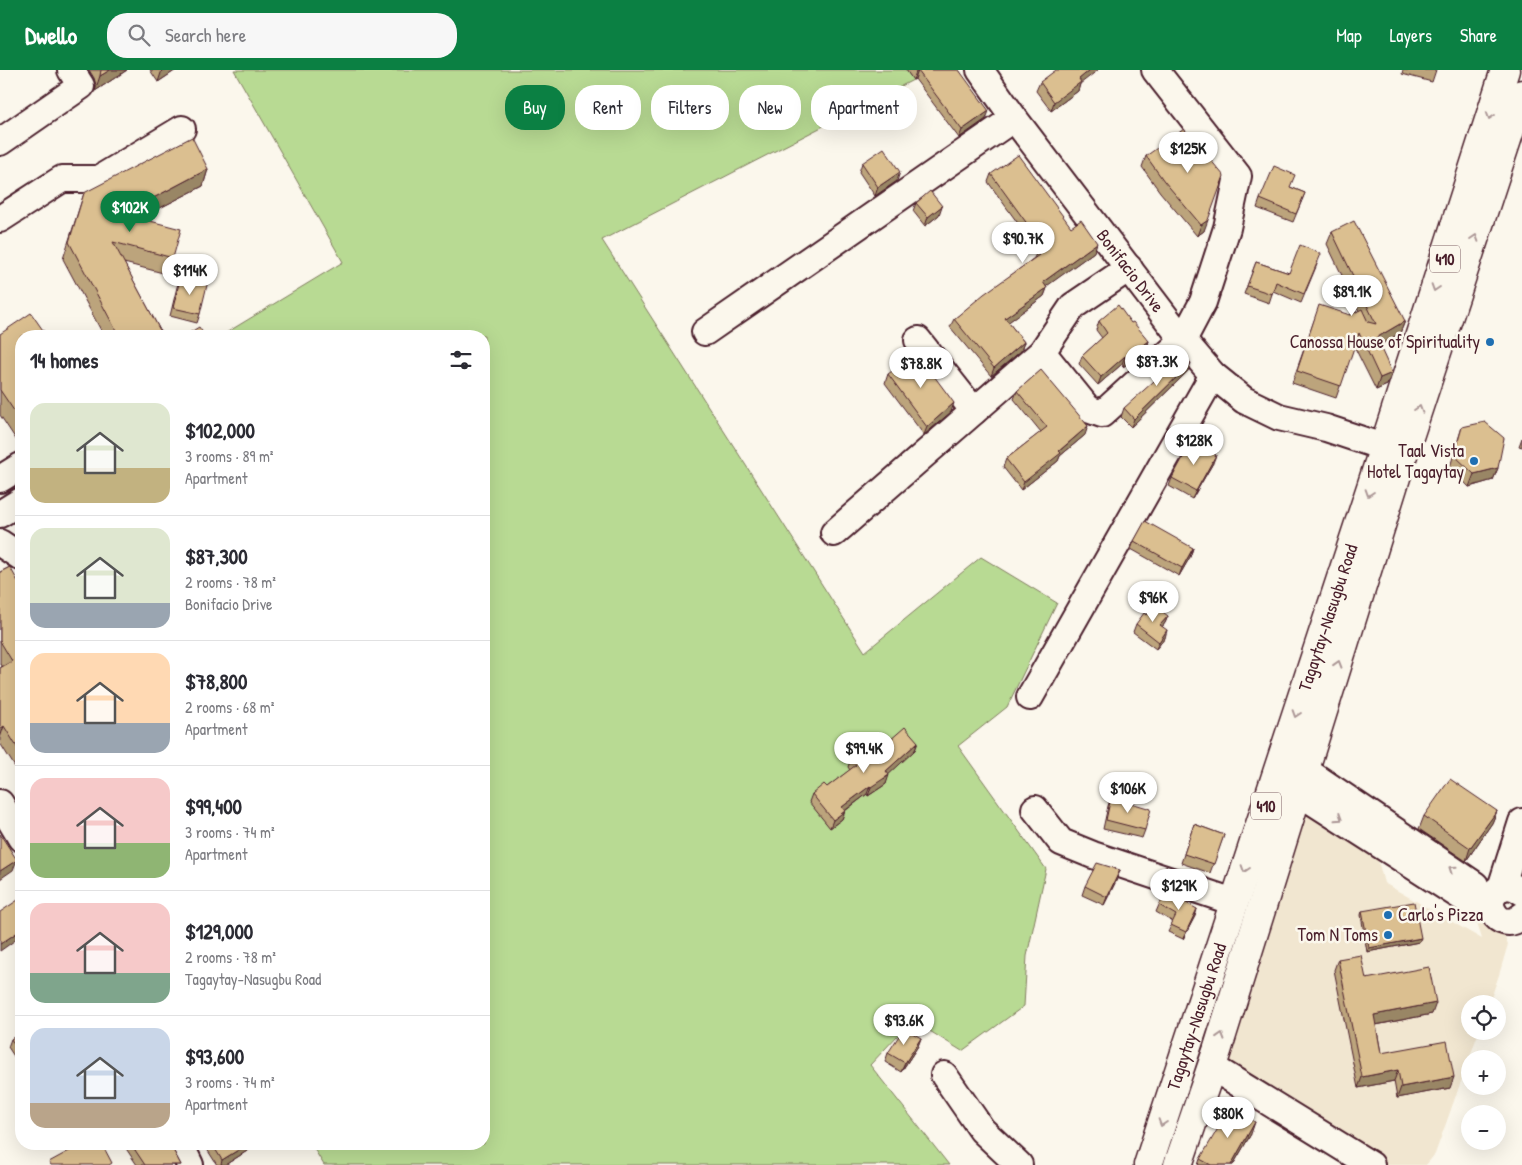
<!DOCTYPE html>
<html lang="en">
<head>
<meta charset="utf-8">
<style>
	body { margin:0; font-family:"Patrick Hand",sans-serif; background:#f7f7f7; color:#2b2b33; height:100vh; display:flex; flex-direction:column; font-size:19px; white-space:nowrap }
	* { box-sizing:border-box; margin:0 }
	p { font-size:16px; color:#7c7c81 }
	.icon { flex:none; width:28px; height:28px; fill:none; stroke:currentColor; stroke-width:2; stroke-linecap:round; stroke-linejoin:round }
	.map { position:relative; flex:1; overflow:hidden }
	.drawer { position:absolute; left:15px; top:260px; width:475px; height:820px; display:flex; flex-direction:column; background:#fff; border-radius:20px; box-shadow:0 5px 20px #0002 }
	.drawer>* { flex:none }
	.hud { position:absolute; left:505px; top:15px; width:475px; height:45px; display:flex; gap:10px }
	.buttons { position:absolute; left:1461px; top:925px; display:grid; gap:10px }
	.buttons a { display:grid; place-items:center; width:45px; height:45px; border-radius:50%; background:#fff; box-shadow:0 5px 20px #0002; font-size:25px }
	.price { position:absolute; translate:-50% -42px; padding:0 11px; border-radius:18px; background:#fff; color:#222; font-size:16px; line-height:32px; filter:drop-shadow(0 1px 2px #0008) }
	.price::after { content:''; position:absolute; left:50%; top:30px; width:15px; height:11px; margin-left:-8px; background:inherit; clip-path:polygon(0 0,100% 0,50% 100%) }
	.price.active { background:#0b8043; color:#fff }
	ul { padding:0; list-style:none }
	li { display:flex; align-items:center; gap:15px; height:125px; padding:0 15px }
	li+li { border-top:1px solid #e1e1e2 }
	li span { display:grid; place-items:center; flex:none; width:140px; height:100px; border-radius:15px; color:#555 }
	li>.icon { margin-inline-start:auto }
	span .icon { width:60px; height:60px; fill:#fffc; stroke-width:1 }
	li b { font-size:21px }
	h2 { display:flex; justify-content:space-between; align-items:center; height:60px; padding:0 15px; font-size:21px }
	.chip { padding:0 18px; border-radius:20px; background:#fff; box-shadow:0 5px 20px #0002; font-size:18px; line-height:45px }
	.chip.active { background:#0b8043; color:#fff }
	header { display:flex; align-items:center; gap:30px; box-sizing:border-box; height:70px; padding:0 25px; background:#0b8043; color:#fff }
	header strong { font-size:24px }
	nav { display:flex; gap:28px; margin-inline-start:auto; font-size:18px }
	.search { width:350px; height:45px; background:#f7f7f7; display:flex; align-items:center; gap:12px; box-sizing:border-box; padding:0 18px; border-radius:20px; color:#7c7c81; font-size:19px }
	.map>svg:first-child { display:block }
	.built { fill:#f1e6d0 }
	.green { fill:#b8da93; stroke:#817c5f }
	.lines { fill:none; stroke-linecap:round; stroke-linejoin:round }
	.minor-casing { stroke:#4a1f2b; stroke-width:30 }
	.major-casing { stroke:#4a1f2b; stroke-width:31 }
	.minor { stroke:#fbf7ec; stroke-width:26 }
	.major { stroke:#fbf7ec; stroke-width:28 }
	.wall { fill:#bca47c; stroke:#4a1f2b }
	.shaded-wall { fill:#998665; stroke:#4a1f2b }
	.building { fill:#dbbf90; stroke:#4a1f2b }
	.oneway { stroke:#ab9695 }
	.poi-dot { fill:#1f6fb2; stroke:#fbf7ec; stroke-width:2 }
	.labels { text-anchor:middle; stroke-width:5; stroke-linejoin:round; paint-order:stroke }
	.shield { fill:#fbf7ec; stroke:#7f6065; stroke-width:1 }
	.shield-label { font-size:16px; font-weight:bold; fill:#4a1f2b }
	.street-label { font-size:18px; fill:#4a1f2b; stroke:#fbf7ec }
	.poi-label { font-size:18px; fill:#4a1f2b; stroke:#fbf7ec; text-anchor:end }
</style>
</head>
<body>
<header>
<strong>Dwello</strong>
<div class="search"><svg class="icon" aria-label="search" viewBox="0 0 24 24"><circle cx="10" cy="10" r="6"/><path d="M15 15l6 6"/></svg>Search here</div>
<nav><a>Map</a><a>Layers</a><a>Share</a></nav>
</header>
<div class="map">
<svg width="1522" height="1095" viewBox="0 0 1522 1095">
	<rect width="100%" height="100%" fill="#fbf7ec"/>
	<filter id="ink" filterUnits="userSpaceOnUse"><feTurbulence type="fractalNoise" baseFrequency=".02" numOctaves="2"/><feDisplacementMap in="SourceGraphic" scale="10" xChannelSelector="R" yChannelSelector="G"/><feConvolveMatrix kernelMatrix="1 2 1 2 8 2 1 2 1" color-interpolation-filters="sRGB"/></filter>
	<g filter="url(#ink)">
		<path class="built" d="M 1306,738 L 1376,783 L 1384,813 L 1482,869 L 1475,845 L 1501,859 L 1508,874 L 1499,905 L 1489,934 L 1470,934 L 1470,961 L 1479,961 L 1435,1084 L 1426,1095 L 1380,1095 L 1220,995 Z"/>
		<path class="green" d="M 234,0 L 906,0 L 913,10 L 602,170 L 865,582 L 981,487 L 1057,533 L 1007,637 L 958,676 L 1046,799 L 1027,886 L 1024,936 L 962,981 L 912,950 L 870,995 L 949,1095 L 324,1095 L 311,1074 L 484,1074 L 484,266 L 221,266 L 343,192 Z"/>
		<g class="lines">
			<defs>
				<g id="minor">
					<path id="s1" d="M 980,0 L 1014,48 L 1183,270 L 1213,305 L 1244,330 L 1279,347 L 1326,358 L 1383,377 L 1403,385"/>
					<path d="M 0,72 L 81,16 L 71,0"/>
					<path d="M 0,149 L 62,109 L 99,109 L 182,59"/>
					<path d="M 705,262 L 1014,48"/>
					<path d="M 918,270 L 974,341"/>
					<path d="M 1042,282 L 1088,339 L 1102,344 L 1183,270 L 1203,232 L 1227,158 L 1238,106 L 1155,0"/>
					<path d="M 0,409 L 21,396"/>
					<path d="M 0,444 L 21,431"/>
					<path d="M 834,463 L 1042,282 L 1073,236 L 1129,198"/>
					<path d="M 0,473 L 21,487"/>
					<path d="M 1030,627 L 1213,305"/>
					<path d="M 1305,700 L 1475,815"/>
					<path d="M 1298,722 L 1479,838 L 1491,838"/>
					<path d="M 0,733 L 21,768"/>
					<path d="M 1035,739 L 1061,772 L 1093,785 L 1234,832"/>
					<path d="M 1501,818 L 1522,752"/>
					<path d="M 1522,822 C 1516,817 1510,815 1503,817 C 1477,826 1498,867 1522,846"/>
					<path d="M 1212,997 L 1371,1095"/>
					<path d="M 944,1005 L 982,1060 L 1019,1095"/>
					<path d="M 180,1074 L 190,1095"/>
				</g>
				<g id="major">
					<path id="s2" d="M 1148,1095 L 1371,417 L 1505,0"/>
					<path d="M 1178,1095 L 1217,981 L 1403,385 L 1522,24"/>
				</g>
			</defs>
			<use href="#minor" class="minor-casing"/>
			<use href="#major" class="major-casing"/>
			<use href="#minor" class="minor"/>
			<use href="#major" class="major"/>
		</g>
		<g class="wall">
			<path d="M 89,0 L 127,0 L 95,21 L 96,15 L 94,8 Z"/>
			<path d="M 150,0 L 176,0 L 158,12 Z"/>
			<path d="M 906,0 L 959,0 L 986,49 L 959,68 L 915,9 L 913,10 Z"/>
			<path d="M 1403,0 L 1436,0 L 1432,12 L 1402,4 Z"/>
			<path d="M 1040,12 L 1080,14 L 1078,21 L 1051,41 L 1036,21 Z"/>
			<path d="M 1146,86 L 1207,90 L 1204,161 L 1197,166 L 1160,122 L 1142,97 Z"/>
			<path d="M 862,93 L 897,111 L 875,126 L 859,102 Z"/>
			<path d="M 208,99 L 203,116 L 140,148 L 173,188 L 167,204 L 124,193 L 163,266 L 104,266 L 63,189 L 84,123 Z"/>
			<path d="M 991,104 L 1071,157 L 1094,182 L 1046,216 L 1047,218 L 1044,226 L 1008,252 L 1024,272 L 1021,281 L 991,306 L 950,257 L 954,249 L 1034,188 L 1037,182 L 1038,181 L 988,112 Z"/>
			<path d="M 1290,117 L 1305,123 L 1293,152 L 1257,138 L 1260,129 Z"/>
			<path d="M 916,133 L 939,145 L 925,156 L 913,141 Z"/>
			<path d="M 1332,162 L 1405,251 L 1400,263 L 1379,275 L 1387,315 L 1376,320 L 1354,276 L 1336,328 L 1292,313 L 1315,248 L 1350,245 L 1359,241 L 1327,174 Z"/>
			<path d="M 1256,192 L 1289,203 L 1318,192 L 1301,233 L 1273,221 L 1269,233 L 1244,224 Z"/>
			<path d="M 180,209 L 200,244 L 197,253 L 170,246 L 177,217 Z"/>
			<path d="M 1099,251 L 1131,253 L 1149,271 L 1146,280 L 1123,297 L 1122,294 L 1098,315 L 1079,294 L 1082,286 L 1102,268 L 1096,260 Z"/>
			<path d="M 0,264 L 21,266 L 21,377 L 0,345 Z"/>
			<path d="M 1188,301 L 1131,357 L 1121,347 L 1124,338 Z"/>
			<path d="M 888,304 L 951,342 L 924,365 L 885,313 Z"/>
			<path d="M 1017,321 L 1085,365 L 1060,386 L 1058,391 L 1021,420 L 1003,397 L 1006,389 L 1041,362 L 1014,329 Z"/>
			<path d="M 1462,357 L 1498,398 L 1493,410 L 1469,417 L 1450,397 L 1458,370 Z"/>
			<path d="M 1522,368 L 1522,377 L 1519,376 Z"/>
			<path d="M 1213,393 L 1192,429 L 1169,416 L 1172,408 Z"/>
			<path d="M 1134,471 L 1193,478 L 1190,487 L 1179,506 L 1131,479 Z"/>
			<path d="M 10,497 L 21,693 L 15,697 L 0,673 L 0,598 L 2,597 L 0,594 L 0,502 Z"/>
			<path d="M 1146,545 L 1168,546 L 1165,553 L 1162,557 L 1165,568 L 1156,579 L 1133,562 L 1136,554 Z"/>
			<path d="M 918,672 L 915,680 L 888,704 L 886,714 L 868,726 L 867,724 L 845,741 L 842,749 L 830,758 L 809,732 L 812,724 L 827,717 L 850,700 L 848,697 L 851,689 L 874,684 Z"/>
			<path d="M 1111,727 L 1145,760 L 1142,768 L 1103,759 L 1108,736 Z"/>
			<path d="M 1497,741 L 1492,753 L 1466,791 L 1419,759 L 1424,746 Z"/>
			<path d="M 1194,754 L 1224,765 L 1210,803 L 1181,793 Z"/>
			<path d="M 1120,800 L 1117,809 L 1104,835 L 1082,825 L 1085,816 Z"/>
			<path d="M 1159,835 L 1197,839 L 1195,846 L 1183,869 L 1168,862 L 1173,852 L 1156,842 Z"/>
			<path d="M 1362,841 L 1419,872 L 1367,882 L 1361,845 Z"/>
			<path d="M 1338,889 L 1366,909 L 1432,944 L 1376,955 L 1381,983 L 1450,1018 L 1397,1028 L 1394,1011 L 1358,1018 L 1334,900 Z"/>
			<path d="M 21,899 L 21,917 L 16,909 L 19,901 Z"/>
			<path d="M 21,963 L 21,997 L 8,977 L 11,969 Z"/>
			<path d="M 921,968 L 918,976 L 901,1002 L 885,992 L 888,983 Z"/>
			<path d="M 1251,1064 L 1233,1095 L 1198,1095 L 1200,1089 Z"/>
			<path d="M 123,1074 L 170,1074 L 181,1095 L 137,1095 Z"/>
			<path d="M 206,1074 L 258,1074 L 225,1095 L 217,1095 L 205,1076 Z"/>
		</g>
		<g class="shaded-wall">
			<path d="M 110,0 L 127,0 L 95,21 L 100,6 Z"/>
			<path d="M 162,0 L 176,0 L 158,12 Z"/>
			<path d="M 1090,0 L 1098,0 L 1080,14 L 1078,21 L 1051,41 L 1054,32 L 1079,9 Z"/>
			<path d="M 918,1 L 915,9 L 913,10 L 916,2 Z"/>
			<path d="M 989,41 L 986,49 L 959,68 L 962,60 Z"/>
			<path d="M 208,99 L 203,116 L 117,160 L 123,144 Z"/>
			<path d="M 900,102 L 897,111 L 875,126 L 878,117 Z"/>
			<path d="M 942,136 L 939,145 L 925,156 L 928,147 Z"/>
			<path d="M 1208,150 L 1204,161 L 1197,166 L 1201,155 Z"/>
			<path d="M 1097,173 L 1094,182 L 1040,221 L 1043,212 Z"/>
			<path d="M 1047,218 L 1044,226 L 1002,257 L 1005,248 Z"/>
			<path d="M 1405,251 L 1400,263 L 1372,280 L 1376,268 Z"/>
			<path d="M 1149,271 L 1146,280 L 1123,297 L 1126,288 Z"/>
			<path d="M 1024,272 L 1021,281 L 991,306 L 994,298 Z"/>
			<path d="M 1125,286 L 1122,294 L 1098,315 L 1101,307 Z"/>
			<path d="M 1191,293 L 1188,301 L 1131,357 L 1134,349 Z"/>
			<path d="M 1392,303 L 1387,315 L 1376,320 L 1380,308 Z"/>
			<path d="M 954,333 L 951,342 L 924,365 L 927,357 Z"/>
			<path d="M 1088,356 L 1085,365 L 1060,386 L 1058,391 L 1021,420 L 1024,412 Z"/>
			<path d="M 1216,385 L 1213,393 L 1192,429 L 1196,421 Z"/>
			<path d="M 1498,398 L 1493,410 L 1469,417 L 1474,404 Z"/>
			<path d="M 1193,478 L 1190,487 L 1179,506 L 1182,498 Z"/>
			<path d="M 1168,546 L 1165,553 L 1158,562 L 1160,555 Z"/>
			<path d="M 1167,560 L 1165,568 L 1156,579 L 1159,572 Z"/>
			<path d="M 4,656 L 0,668 L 0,659 Z"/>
			<path d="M 918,672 L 915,680 L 884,709 L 889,705 L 886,714 L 868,726 L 871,717 L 886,701 Z"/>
			<path d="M 20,682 L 21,682 L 21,693 L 15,697 Z"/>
			<path d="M 870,716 L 867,724 L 839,745 L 842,737 Z"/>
			<path d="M 845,741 L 842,749 L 830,758 L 833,750 Z"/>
			<path d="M 1497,741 L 1492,753 L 1466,791 L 1470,778 Z"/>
			<path d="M 17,790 L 13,800 L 0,809 L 0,801 Z"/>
			<path d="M 1120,800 L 1117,809 L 1104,835 L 1107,827 Z"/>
			<path d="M 1197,839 L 1195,846 L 1183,869 L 1186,862 Z"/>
			<path d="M 21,860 L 21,866 L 0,881 L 0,874 Z"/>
			<path d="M 1421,868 L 1419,872 L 1367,882 L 1369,878 Z"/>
			<path d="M 1436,933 L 1432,944 L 1370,956 L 1374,945 Z"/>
			<path d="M 921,968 L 918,976 L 901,1002 L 905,993 Z"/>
			<path d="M 1398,1000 L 1394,1011 L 1358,1018 L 1362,1007 Z"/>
			<path d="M 1454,1007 L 1450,1018 L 1397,1028 L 1401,1017 Z"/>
			<path d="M 1255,1052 L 1251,1064 L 1233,1095 L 1231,1095 Z"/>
			<path d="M 248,1074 L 258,1074 L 225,1095 L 221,1095 L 222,1090 Z"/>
		</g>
		<g class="building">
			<path d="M 101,0 L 110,0 L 100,6 Z"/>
			<path d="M 915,0 L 959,0 L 989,41 L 962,60 L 918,1 L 916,2 Z"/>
			<path d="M 1056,0 L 1090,0 L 1079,9 L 1081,12 L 1054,32 L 1040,12 Z"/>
			<path d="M 1184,59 L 1207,90 L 1209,88 L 1224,106 L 1208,150 L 1201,155 L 1164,111 L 1146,86 Z"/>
			<path d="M 192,67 L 208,99 L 123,144 L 181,159 L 173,188 L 113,172 L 163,266 L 119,266 L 69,172 L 84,123 Z"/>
			<path d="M 884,78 L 900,102 L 878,117 L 862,93 Z"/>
			<path d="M 1018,85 L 1071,157 L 1081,150 L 1097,173 L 1043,212 L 1047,218 L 1005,248 L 1024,272 L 994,298 L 954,249 L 984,224 L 1039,185 L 1037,182 L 1044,177 L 991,104 Z"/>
			<path d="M 1274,96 L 1295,105 L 1290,117 L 1305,123 L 1296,144 L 1260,129 Z"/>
			<path d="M 930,121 L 942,136 L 928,147 L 916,133 Z"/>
			<path d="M 1354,151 L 1405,251 L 1376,268 L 1392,303 L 1380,308 L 1359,263 L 1341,316 L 1297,301 L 1319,235 L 1350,245 L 1362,239 L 1368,252 L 1376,254 L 1332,162 Z"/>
			<path d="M 1300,175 L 1321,184 L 1304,224 L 1276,212 L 1272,224 L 1247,216 L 1256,192 L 1289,203 Z"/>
			<path d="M 180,209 L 207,215 L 200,244 L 173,238 Z"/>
			<path d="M 1118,235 L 1131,253 L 1133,252 L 1149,271 L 1126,288 L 1125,286 L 1101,307 L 1082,286 L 1107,263 L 1099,251 Z"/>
			<path d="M 31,243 L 47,266 L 21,266 L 21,351 L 0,320 L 0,264 Z"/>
			<path d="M 199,257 L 205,266 L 184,266 Z"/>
			<path d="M 917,283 L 954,333 L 927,357 L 888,304 Z"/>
			<path d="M 1183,285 L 1191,293 L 1134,349 L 1124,338 Z"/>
			<path d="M 1041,300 L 1088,356 L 1059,381 L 1061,383 L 1024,412 L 1006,389 L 1047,357 L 1017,321 Z"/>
			<path d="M 1485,352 L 1504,368 L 1498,398 L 1474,404 L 1454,385 L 1462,357 Z"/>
			<path d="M 1192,371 L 1216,385 L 1196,421 L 1172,408 Z"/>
			<path d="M 1145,451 L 1193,478 L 1182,498 L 1134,471 Z"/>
			<path d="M 10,497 L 21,517 L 21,682 L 20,682 L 4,656 L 0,659 L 0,598 L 12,591 L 0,571 L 0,502 Z"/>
			<path d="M 1154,535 L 1168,546 L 1160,555 L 1167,560 L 1159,572 L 1136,554 L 1144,543 L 1146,545 Z"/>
			<path d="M 905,657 L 918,672 L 886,701 L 889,705 L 871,717 L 870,716 L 842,737 L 845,741 L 833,750 L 812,724 L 824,714 L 827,717 L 856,695 L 851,689 L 869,676 L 874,684 Z"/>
			<path d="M 1450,709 L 1497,741 L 1470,778 L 1424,746 Z"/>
			<path d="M 1111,727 L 1151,739 L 1145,760 L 1106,750 Z"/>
			<path d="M 1194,754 L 1224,765 L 1214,794 L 1184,784 Z"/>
			<path d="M 0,764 L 17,790 L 0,801 Z"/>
			<path d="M 1097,793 L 1120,800 L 1107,827 L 1085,816 Z"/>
			<path d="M 1167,822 L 1197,839 L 1186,862 L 1171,855 L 1176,845 L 1159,835 Z"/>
			<path d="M 21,828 L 21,860 L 0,874 L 0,842 Z"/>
			<path d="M 1414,832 L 1421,868 L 1369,878 L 1362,841 Z"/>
			<path d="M 1361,885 L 1366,909 L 1429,897 L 1436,933 L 1374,945 L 1381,983 L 1447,971 L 1454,1007 L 1401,1017 L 1398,1000 L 1362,1007 L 1338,889 Z"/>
			<path d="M 904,958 L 921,968 L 905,993 L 888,983 Z"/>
			<path d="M 21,963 L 21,984 L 11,969 Z"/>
			<path d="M 1230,1038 L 1255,1052 L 1231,1095 L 1211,1095 L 1200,1089 Z"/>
			<path d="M 82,1074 L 102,1074 L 112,1093 L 109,1095 L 51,1095 L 49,1092 Z"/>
			<path d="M 131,1074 L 170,1074 L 181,1095 L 145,1095 Z"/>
			<path d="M 212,1074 L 248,1074 L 222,1090 Z"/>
		</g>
		<defs><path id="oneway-chevron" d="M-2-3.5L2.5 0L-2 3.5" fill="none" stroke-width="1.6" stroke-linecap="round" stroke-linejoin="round" transform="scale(1.25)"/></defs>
		<g class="oneway">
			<use href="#oneway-chevron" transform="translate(1490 46) rotate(108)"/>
			<use href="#oneway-chevron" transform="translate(1475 168) rotate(-72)"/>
			<use href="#oneway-chevron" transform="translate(1435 218) rotate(108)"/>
			<use href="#oneway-chevron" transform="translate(1419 339) rotate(-72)"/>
			<use href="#oneway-chevron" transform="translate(1369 423) rotate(108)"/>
			<use href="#oneway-chevron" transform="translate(1338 594) rotate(-73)"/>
			<use href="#oneway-chevron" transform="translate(1296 644) rotate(108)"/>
			<use href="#oneway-chevron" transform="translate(1339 748) rotate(33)"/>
			<use href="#oneway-chevron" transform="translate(1245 799) rotate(108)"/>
			<use href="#oneway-chevron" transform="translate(1452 799) rotate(-146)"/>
			<use href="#oneway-chevron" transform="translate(1221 966) rotate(-73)"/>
			<use href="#oneway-chevron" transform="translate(1162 1053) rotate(108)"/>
		</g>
	</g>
	<g class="poi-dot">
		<circle cx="1490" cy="272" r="5"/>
		<circle cx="1474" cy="391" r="5"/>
		<circle cx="1388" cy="845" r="5"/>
		<circle cx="1388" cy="865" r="5"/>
	</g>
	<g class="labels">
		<g class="shield">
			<rect x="1430" y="175.5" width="30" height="27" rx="4"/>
			<rect x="1251" y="722.5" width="30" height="27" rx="4"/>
		</g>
		<g class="shield-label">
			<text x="1445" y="195">410</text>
			<text x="1266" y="742">410</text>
		</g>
		<g class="street-label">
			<text dy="6" stroke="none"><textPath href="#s1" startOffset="251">Bonifacio Drive</textPath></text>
			<text dy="6" stroke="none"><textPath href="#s2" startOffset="576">Tagaytay-Nasugbu Road</textPath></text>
			<text dy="6" stroke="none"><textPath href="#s2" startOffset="156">Tagaytay-Nasugbu Road</textPath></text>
		</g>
		<g class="poi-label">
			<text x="1480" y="278">Canossa House of Spirituality</text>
			<text x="1464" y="387">Taal Vista<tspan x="1464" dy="21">Hotel Tagaytay</tspan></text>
			<text x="1398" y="851" text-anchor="start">Carlo's Pizza</text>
			<text x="1378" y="871">Tom N Toms</text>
		</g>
	</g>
</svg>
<div class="buttons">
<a><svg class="icon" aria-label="locate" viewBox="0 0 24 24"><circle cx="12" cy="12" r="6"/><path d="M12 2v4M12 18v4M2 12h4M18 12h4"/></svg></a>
<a>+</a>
<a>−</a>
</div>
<b class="price" style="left:1188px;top:104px">$125K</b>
<b class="price active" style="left:130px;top:163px">$102K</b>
<b class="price" style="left:1023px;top:194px">$90.7K</b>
<b class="price" style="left:190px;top:226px">$114K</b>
<b class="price" style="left:1352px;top:247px">$89.1K</b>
<b class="price" style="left:1157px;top:317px">$87.3K</b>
<b class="price" style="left:921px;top:319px">$78.8K</b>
<b class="price" style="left:1194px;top:396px">$128K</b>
<b class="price" style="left:1153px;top:553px">$96K</b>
<b class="price" style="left:864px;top:704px">$99.4K</b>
<b class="price" style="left:1128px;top:744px">$106K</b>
<b class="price" style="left:1179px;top:841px">$129K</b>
<b class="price" style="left:904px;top:976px">$93.6K</b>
<b class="price" style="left:1228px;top:1069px">$80K</b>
<div class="hud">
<a class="chip active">Buy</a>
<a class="chip">Rent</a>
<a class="chip">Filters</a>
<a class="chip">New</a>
<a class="chip">Apartment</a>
</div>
<section class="drawer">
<h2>14 homes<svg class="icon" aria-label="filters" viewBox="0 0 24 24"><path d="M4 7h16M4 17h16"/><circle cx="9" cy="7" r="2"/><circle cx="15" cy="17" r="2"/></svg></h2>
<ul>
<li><span style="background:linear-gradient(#dfe7d0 65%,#c2b280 0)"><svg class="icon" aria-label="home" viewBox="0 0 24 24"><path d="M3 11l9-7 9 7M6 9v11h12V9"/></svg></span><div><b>$102,000</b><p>3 rooms · 89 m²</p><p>Apartment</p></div></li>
<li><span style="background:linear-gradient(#dfe7d0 75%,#9aa5b1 0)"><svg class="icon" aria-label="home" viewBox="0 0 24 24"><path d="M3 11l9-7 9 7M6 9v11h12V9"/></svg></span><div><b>$87,300</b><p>2 rooms · 78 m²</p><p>Bonifacio Drive</p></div></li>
<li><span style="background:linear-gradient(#ffd9b3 70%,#9aa5b1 0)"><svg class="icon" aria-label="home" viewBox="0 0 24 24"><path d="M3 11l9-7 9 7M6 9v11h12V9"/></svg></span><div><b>$78,800</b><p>2 rooms · 68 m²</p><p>Apartment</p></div></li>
<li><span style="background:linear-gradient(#f6c9c9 65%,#8fb573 0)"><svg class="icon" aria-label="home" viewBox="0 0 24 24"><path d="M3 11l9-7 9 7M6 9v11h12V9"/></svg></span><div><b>$99,400</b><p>3 rooms · 74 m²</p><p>Apartment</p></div></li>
<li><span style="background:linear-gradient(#f6c9c9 70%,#7fa58c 0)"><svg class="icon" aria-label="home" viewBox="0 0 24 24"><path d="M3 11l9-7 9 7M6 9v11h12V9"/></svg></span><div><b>$129,000</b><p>2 rooms · 78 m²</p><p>Tagaytay-Nasugbu Road</p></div></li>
<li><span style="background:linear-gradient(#c9d6e8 75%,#b9a48a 0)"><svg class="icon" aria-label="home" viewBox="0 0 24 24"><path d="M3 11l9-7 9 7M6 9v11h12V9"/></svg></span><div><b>$93,600</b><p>3 rooms · 74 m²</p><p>Apartment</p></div></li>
</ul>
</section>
</div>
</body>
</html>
